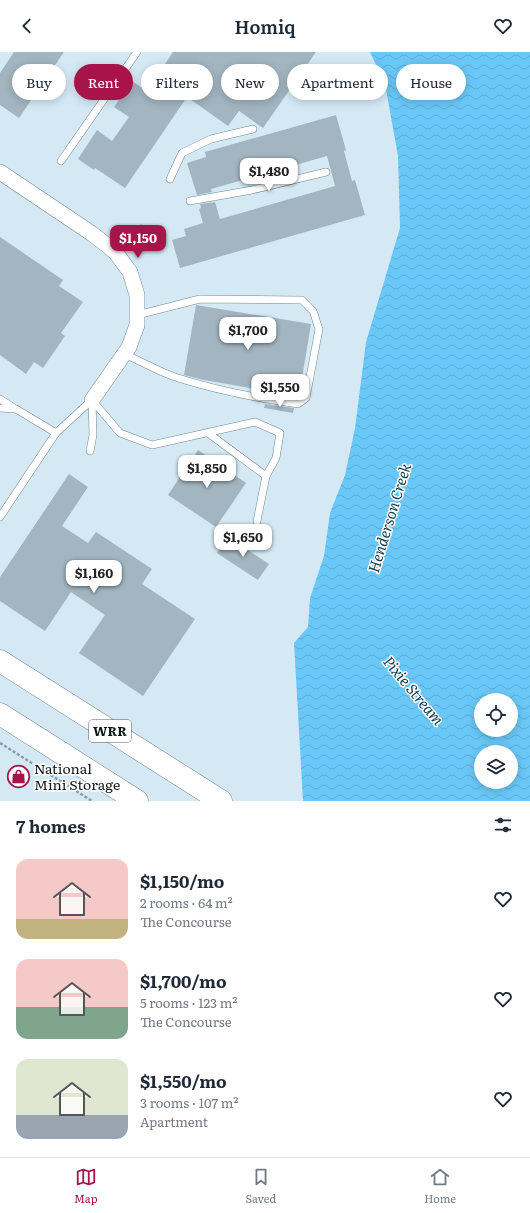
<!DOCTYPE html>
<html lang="en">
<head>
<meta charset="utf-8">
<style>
	body { margin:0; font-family:Literata,serif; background:#f2f2f3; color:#1f2937; height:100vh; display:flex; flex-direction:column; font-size:15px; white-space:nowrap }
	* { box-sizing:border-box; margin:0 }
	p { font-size:13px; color:#747a83 }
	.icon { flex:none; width:22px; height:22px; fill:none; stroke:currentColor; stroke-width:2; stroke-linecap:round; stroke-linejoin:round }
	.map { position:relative; height:749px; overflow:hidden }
	.side { display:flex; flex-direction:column; background:#fff; flex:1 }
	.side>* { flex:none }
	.top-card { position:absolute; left:12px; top:12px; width:506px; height:36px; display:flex; gap:8px }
	.tools { position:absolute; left:474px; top:641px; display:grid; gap:8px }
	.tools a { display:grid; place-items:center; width:44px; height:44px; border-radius:50%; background:#fff; box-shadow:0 2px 10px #0003; font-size:20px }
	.price { position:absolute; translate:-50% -34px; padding:0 9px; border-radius:8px; background:#fff; color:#222; font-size:13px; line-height:26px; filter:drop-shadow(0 1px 2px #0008) }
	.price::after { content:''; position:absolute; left:50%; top:24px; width:12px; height:9px; margin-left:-6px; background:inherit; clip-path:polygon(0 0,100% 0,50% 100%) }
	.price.selected { background:#a8144a; color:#fff }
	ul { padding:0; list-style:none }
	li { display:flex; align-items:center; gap:12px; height:100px; padding:0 16px }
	li span { display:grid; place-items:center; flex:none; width:112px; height:80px; border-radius:12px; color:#555 }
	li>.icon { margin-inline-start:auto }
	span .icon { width:48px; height:48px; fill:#fffc; stroke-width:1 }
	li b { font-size:17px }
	h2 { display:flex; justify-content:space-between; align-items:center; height:48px; padding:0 16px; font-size:17px }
	.tag { padding:0 14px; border-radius:18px; background:#fff; box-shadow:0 2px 10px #0003; font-size:14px; line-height:36px }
	.tag.selected { background:#a8144a; color:#fff }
	header { display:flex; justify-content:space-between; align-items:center; height:52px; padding:0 16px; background:#fff; font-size:18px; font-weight:600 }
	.menu { display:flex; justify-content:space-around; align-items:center; height:56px; border-top:1px solid #e0e1e3; background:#fff; font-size:11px; color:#747a83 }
	.menu a { display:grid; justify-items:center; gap:2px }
	.menu .selected { color:#a8144a }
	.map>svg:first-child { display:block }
	.water { fill:url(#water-waves); fill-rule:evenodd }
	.building { fill:#a2b5c0 }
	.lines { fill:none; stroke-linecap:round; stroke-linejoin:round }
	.lane-casing { stroke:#738590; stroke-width:8 }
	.street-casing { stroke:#738590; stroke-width:16 }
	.highway-casing { stroke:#738590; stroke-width:23 }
	.path { stroke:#8d9ca5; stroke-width:2.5; stroke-dasharray:3 2; stroke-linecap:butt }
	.lane { stroke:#fff; stroke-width:7 }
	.street { stroke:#fff; stroke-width:15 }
	.highway { stroke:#fff; stroke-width:22 }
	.labels { text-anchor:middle; stroke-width:3; stroke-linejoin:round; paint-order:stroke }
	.shield { fill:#fff; stroke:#585d5f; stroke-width:1 }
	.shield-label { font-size:13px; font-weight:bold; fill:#10171b }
	.poi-label { font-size:14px; fill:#10171b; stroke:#fff; text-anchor:start }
	.water-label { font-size:15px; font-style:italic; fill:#103a4e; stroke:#fff }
</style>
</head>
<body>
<header><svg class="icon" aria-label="back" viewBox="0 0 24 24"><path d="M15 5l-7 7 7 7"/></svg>Homiq<svg class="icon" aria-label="heart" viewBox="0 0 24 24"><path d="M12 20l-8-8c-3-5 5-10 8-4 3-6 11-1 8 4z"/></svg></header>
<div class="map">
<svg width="530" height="749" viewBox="0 0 530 749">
	<defs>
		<pattern id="water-waves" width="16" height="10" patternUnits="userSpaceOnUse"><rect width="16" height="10" fill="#6ac8f8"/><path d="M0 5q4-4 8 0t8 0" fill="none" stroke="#5babd4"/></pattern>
	</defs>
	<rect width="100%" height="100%" fill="#d5e9f5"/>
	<path class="water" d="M 370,0 L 530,0 L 530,749 L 303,749 L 294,591 L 308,575 L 310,546 L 324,504 L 330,461 L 345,423 L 355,376 L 366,290 L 400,176 L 398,104 L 385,32 ZM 481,648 L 511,648 L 511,678 L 481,678 ZM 481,700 L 511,700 L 511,730 L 481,730 Z"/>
	<g class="building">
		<path d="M 14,0 L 64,0 L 19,66 L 0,53 L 0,21 Z"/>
		<path d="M 173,0 L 316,0 L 263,76 L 239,59 L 228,74 L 187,45 L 125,136 L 95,116 L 94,118 L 78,107 L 97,78 L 112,89 L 129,65 L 114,55 L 132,29 L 147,39 Z"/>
		<path d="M 336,63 L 346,98 L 344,99 L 352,129 L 355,128 L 365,163 L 180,216 L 172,188 L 186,184 L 184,177 L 203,171 L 199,157 L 201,156 L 200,152 L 215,150 L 220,167 L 335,134 L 327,104 L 211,137 L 212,140 L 197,143 L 187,111 L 206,105 L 205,100 Z"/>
		<path d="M 0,185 L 63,228 L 59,234 L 83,250 L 61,281 L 65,284 L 43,316 L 34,310 L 26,322 L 0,303 Z"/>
		<path d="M 196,253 L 311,272 L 299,344 L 296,343 L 296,347 L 266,342 L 267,339 L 204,328 L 184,323 Z"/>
		<path d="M 265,352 L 294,356 L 293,361 L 264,356 Z"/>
		<path d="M 198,398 L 246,431 L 216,475 L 168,443 Z"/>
		<path d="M 69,422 L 88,435 L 62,474 L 88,491 L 96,480 L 152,517 L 142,532 L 195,567 L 143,644 L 79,601 L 105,563 L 71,540 L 45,579 L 0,549 L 0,525 Z"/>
		<path d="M 228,485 L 269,512 L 258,528 L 217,501 Z"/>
	</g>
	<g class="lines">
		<defs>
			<g id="lane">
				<path d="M 61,109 L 137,0"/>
				<path d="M 170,127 L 182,101 L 211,87 L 253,77"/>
				<path d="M 190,149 L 252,138 L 326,120"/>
				<path d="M 116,201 L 141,177"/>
				<path d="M 124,302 C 141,309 157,319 175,325 C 215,338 256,346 298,352 L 306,346 L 319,277 L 313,259 L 302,248 L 200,247 L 137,263"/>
				<path d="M 0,347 L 14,356"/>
				<path d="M 92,348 L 120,381 L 152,393 L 255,370 L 280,381 L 276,406 L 266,424 L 208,381"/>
				<path d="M 0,356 L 16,357 L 56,381"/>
				<path d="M 90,399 L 93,383 L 92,348"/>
				<path d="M 0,465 L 56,381 L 92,348"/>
				<path d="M 257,469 L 266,424"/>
			</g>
			<path id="street" d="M 0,120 L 91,181 L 108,194 L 116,201 L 130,220 L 137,243 L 137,273 L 129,295 L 92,348"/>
			<g id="highway">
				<path d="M 0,609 L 221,749"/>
				<path d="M 0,662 L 137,749"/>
			</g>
		</defs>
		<use href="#lane" class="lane-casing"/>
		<use href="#street" class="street-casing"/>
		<use href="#highway" class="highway-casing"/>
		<path class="path" d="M 0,691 L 92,749"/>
		<use href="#lane" class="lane"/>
		<use href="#street" class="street"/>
		<use href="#highway" class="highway"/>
	</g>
	<defs>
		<symbol id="shop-ring" viewBox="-11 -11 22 22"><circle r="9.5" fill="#fff" stroke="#a8144a" stroke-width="1.5"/><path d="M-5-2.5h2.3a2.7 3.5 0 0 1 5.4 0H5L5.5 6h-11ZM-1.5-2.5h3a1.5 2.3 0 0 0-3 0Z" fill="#a8144a"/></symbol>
	</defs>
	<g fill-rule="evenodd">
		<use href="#shop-ring" x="6" y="712" width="25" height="25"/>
	</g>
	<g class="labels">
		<rect class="shield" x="89" y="668" width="42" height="22" rx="3"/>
		<g class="shield-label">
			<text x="110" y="684">WRR</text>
		</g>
		<g class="poi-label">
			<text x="34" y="722">National<tspan x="34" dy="16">Mini Storage</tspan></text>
		</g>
		<g class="water-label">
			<text transform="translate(390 466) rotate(-73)" y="5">Henderson Creek</text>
			<text transform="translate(413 639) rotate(50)" y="5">Pixie Stream</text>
		</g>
	</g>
</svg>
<div class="tools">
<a><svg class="icon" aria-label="locate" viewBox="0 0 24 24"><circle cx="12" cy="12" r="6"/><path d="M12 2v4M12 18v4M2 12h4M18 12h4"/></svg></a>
<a><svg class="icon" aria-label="layers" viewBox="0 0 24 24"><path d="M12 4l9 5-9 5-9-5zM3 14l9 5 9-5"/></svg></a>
</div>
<b class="price" style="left:269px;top:140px">$1,480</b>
<b class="price selected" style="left:138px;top:207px">$1,150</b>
<b class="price" style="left:248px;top:299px">$1,700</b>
<b class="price" style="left:280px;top:356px">$1,550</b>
<b class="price" style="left:207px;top:437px">$1,850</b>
<b class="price" style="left:243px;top:506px">$1,650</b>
<b class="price" style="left:94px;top:542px">$1,160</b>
<div class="top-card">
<a class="tag">Buy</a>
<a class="tag selected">Rent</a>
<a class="tag">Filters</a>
<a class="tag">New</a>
<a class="tag">Apartment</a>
<a class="tag">House</a>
</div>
</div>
<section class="side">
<h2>7 homes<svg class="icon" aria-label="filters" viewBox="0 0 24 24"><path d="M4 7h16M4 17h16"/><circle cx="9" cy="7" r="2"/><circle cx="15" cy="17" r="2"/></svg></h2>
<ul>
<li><span style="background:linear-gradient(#f6c9c9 75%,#c2b280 0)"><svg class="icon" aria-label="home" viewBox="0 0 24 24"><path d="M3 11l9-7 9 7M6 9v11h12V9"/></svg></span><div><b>$1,150/mo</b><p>2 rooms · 64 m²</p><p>The Concourse</p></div><svg class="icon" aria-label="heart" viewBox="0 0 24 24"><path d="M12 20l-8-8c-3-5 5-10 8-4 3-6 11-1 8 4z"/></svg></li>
<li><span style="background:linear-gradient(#f6c9c9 60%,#7fa58c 0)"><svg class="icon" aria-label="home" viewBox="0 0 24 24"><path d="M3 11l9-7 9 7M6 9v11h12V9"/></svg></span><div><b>$1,700/mo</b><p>5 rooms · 123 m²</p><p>The Concourse</p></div><svg class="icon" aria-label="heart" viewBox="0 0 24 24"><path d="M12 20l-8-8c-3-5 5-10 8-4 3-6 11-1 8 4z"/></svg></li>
<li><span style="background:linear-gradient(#dfe7d0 70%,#9aa5b1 0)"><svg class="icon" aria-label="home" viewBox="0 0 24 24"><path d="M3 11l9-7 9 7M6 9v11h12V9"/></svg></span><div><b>$1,550/mo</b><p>3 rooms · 107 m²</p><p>Apartment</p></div><svg class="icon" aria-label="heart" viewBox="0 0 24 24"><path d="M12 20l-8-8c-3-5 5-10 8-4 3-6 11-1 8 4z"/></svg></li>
</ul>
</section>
<nav class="menu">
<a class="selected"><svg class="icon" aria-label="map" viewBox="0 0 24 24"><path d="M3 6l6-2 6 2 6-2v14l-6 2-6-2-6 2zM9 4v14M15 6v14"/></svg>Map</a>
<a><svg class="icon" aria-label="saved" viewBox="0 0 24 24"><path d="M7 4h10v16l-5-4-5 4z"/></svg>Saved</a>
<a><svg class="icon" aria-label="home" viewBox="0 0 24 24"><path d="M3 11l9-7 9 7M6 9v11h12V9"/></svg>Home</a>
</nav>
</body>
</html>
